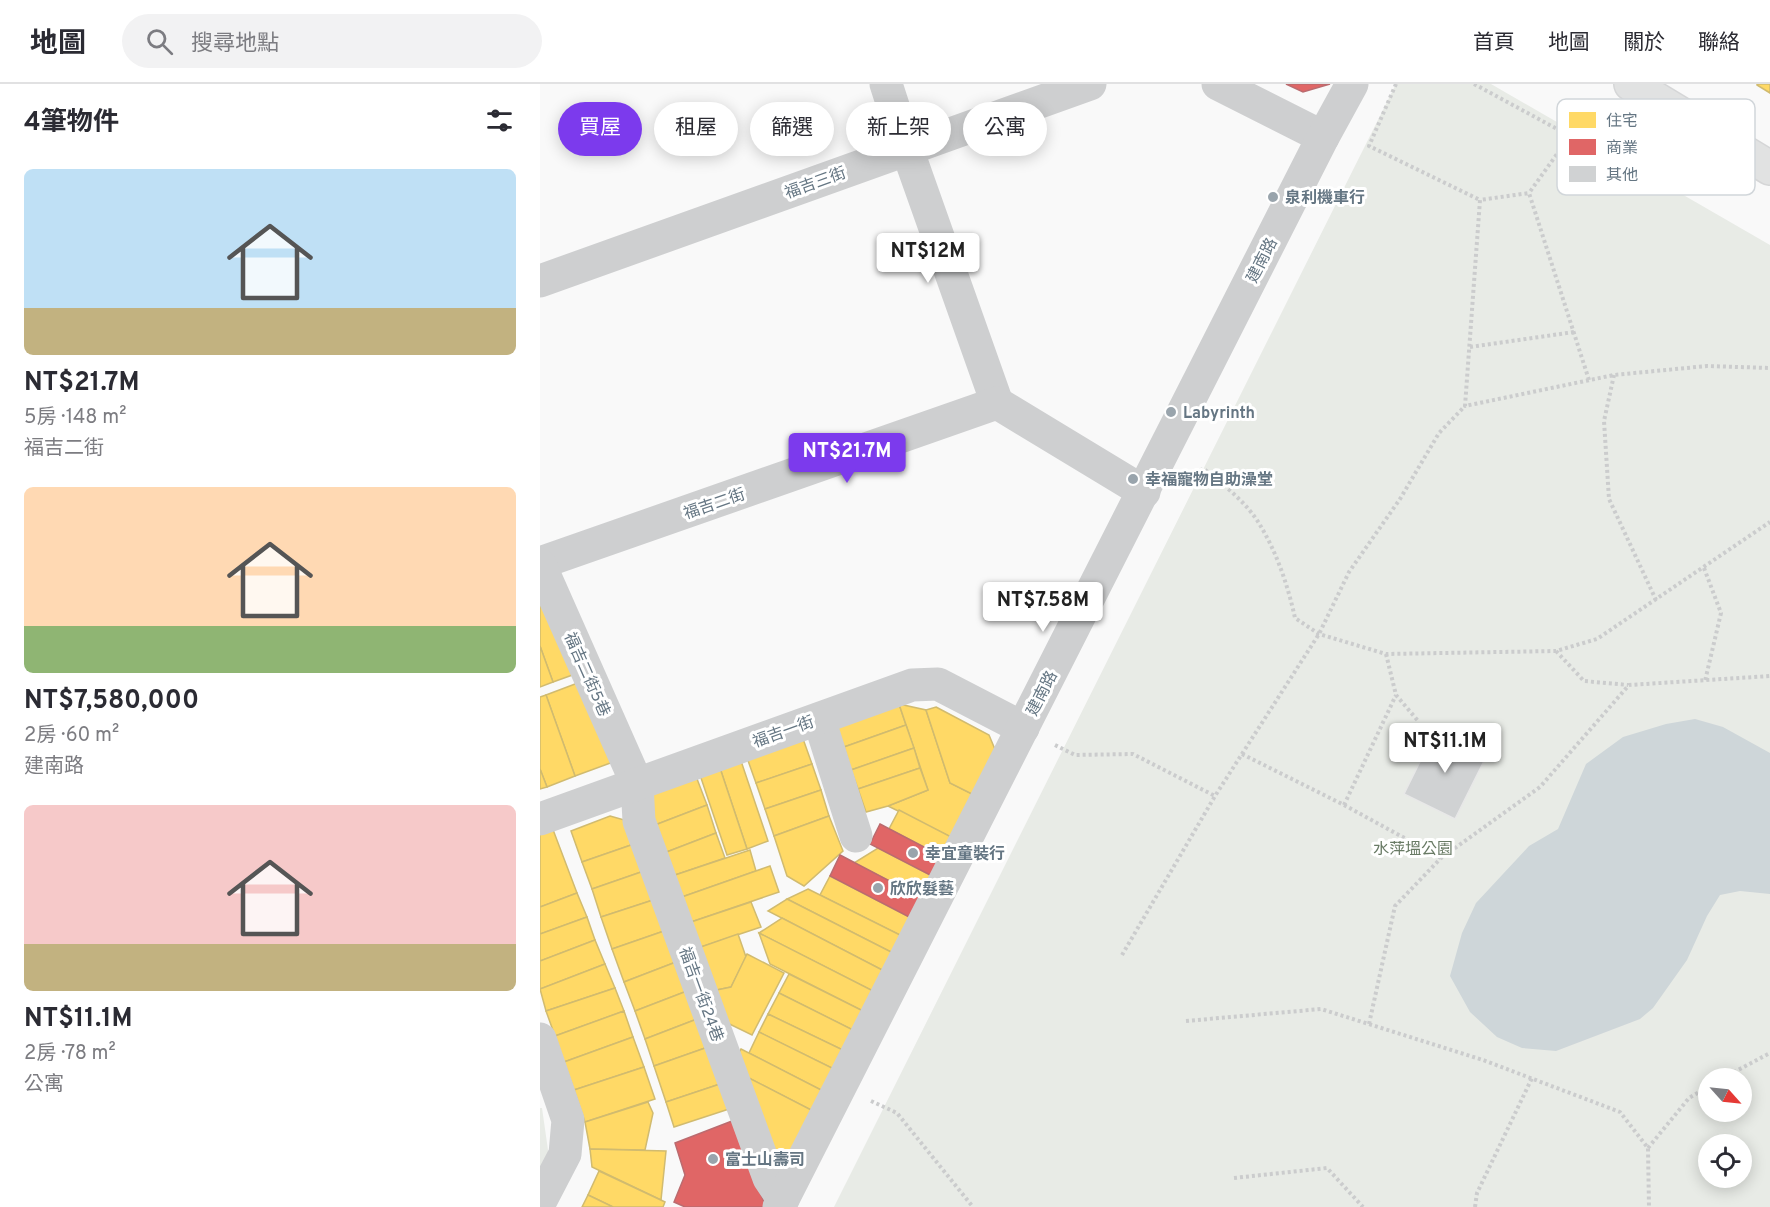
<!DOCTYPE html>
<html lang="zh-TW">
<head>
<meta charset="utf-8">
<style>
	body { margin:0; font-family:Overpass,"Noto Sans TC",sans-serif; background:#f2f2f3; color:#2b2b33; height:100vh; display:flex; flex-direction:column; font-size:22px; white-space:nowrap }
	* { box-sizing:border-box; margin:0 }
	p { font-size:20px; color:#7c7c81 }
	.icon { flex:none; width:33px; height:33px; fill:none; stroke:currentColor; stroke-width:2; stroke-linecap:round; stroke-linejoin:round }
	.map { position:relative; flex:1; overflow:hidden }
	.side { display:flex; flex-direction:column; background:#fff; width:540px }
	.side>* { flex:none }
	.guide { position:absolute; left:18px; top:18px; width:570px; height:54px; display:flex; gap:12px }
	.needle { width:39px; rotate:117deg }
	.buttons { position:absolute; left:1158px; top:984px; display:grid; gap:12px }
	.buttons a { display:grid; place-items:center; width:54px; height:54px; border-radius:50%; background:#fff; box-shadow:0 3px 15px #0003; font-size:30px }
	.price { position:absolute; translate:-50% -51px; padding:0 14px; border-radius:6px; background:#fff; color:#222; font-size:20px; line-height:39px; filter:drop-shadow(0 2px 3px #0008) }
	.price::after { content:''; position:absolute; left:50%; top:36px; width:18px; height:14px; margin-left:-9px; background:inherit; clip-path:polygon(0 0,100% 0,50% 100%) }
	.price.active { background:#7c3aed; color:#fff }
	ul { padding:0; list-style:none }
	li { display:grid; align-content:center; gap:12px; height:318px; padding:0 24px }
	li span { display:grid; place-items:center; height:186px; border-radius:9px; color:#555 }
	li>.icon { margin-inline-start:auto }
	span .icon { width:108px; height:108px; fill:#fffc; stroke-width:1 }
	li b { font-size:26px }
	h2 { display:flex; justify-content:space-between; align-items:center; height:72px; padding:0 24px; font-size:26px }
	.chip { padding:0 21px; border-radius:27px; background:#fff; box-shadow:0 3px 15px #0003; font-size:21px; line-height:54px }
	.chip.active { background:#7c3aed; color:#fff }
	header { display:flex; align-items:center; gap:36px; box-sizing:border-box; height:84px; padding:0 30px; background:#fff; border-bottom:2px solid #e1e1e2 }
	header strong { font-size:28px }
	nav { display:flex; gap:33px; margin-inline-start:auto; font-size:21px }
	.search { width:420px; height:54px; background:#f2f2f3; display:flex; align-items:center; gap:15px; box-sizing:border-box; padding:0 21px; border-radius:33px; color:#7c7c81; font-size:22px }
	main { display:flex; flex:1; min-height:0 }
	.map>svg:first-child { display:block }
	.green { fill:#e8ebe6; fill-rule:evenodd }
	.water { fill:#ced6d9 }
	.homes { fill:#ffd966; stroke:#d1bb6f; stroke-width:1.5 }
	.shops { fill:#e06666; stroke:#bb6b6f; stroke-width:1.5 }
	.building { fill:#d0d2d3; stroke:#e8e8e8; stroke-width:1.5 }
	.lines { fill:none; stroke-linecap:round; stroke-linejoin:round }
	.major-casing { stroke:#d5d6d7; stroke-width:36 }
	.path { stroke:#cbcccd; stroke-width:4; stroke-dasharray:3 3; stroke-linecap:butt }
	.minor { stroke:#cecfd0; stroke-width:33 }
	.major { stroke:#e1e2e2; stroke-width:33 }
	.poi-dot { fill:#99a4ac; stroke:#fff; stroke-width:2 }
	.labels { text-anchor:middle; stroke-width:6; stroke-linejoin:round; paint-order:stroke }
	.street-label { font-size:16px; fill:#657683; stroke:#fff }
	.poi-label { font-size:16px; font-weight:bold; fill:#657683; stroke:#fff; text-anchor:start }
	.park-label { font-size:16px; fill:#687a64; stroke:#fff }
	.key { fill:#fff; stroke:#d1d6da; stroke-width:1.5 }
	.key-label { font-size:16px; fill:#657683 }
</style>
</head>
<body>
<header>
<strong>地圖</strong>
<div class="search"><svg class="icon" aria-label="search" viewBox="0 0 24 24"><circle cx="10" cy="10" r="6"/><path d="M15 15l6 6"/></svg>搜尋地點</div>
<nav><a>首頁</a><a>地圖</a><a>關於</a><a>聯絡</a></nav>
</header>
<main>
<section class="side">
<h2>4筆物件<svg class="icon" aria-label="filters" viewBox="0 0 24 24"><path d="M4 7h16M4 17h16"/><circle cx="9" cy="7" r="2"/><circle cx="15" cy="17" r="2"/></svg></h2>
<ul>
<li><span style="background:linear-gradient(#bfe0f5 75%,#c2b280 0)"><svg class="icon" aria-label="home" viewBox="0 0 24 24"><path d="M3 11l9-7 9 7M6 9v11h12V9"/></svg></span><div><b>NT$21.7M</b><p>5房 · 148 m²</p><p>福吉二街</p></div></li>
<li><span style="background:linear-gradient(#ffd9b3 75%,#8fb573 0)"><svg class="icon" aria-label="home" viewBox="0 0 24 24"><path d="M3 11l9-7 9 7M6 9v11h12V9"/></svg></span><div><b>NT$7,580,000</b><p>2房 · 60 m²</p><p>建南路</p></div></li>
<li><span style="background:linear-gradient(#f6c9c9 75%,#c2b280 0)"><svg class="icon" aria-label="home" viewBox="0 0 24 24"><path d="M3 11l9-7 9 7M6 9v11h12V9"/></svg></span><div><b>NT$11.1M</b><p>2房 · 78 m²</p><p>公寓</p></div></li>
</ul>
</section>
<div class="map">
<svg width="1230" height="1123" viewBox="0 0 1230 1123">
	<rect width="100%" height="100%" fill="#f9f9f9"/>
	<g class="green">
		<path d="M 856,0 L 951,0 L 1230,161 L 1230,1123 L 294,1123 ZM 1168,994 L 1202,994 L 1202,1028 L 1168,1028 ZM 1168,1060 L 1202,1060 L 1202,1094 L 1168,1094 Z"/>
		<path d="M 0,1024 L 2,1024 L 10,1080 L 0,1099 Z"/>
	</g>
	<path class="water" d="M 1155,635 L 1183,643 L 1230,669 L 1230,810 L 1200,807 L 1180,811 L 1167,832 L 1147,876 L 1113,924 L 1100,935 L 1016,967 L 982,964 L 957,953 L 930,928 L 910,892 L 922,849 L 936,819 L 989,762 L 1018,745 L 1046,680 L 1083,653 L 1126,640 Z"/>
	<g class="homes">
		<path d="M 1217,0 L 1230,0 L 1230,9 L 1217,1 Z"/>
		<path d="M 0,505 L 38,589 L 13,598 L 0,562 Z"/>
		<path d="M 0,562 L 13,598 L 0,603 Z"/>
		<path d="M 43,597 L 73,678 L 35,692 L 6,611 Z"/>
		<path d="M 6,611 L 35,692 L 7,703 L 0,685 L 0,613 Z"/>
		<path d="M 359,620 L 366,641 L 304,663 L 296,641 Z"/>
		<path d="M 359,620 L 386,626 L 410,699 L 438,713 L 417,756 L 348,722 L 388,706 Z"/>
		<path d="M 396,623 L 449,651 L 459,675 L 438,713 L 410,699 L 386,626 Z"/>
		<path d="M 366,641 L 374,664 L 311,686 L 304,663 Z"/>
		<path d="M 262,652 L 272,680 L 216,699 L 206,671 Z"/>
		<path d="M 374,664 L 380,684 L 318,705 L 311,686 Z"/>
		<path d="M 199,671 L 228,757 L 207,765 L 178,678 Z"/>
		<path d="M 178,678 L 207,765 L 187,771 L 158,685 Z"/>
		<path d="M 272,680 L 281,706 L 225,725 L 216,699 Z"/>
		<path d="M 380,684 L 388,706 L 348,722 L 326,728 L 318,705 Z"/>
		<path d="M 0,685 L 7,703 L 0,705 Z"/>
		<path d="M 154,687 L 167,721 L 115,741 L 111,702 Z"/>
		<path d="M 281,706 L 289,732 L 234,752 L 225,725 Z"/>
		<path d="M 167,721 L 176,749 L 124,769 L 115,741 Z"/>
		<path d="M 359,726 L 417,756 L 407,775 L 349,745 Z"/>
		<path d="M 70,732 L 88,737 L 94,760 L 42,778 L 31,747 Z"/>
		<path d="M 289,732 L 303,767 L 264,802 L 247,792 L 234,752 Z"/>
		<path d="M 12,743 L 37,809 L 0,823 L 0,748 Z"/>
		<path d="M 176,749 L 185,774 L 132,792 L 124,769 Z"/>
		<path d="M 94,760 L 104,787 L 52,805 L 42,778 Z"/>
		<path d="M 338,764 L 396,794 L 386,816 L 314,779 Z"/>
		<path d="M 210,766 L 216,787 L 139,814 L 132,792 Z"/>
		<path d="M 230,782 L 239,808 L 148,839 L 139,814 Z"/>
		<path d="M 104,787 L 113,816 L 61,833 L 52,805 Z"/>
		<path d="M 290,792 L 375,836 L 366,854 L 280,811 Z"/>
		<path d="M 268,805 L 366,854 L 357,871 L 247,815 Z"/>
		<path d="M 37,809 L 47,833 L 0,850 L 0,823 Z"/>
		<path d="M 247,815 L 357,871 L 348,889 L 228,827 Z"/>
		<path d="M 113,816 L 124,847 L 72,865 L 61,833 Z"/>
		<path d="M 211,818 L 221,843 L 155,865 L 148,839 Z"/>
		<path d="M 47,833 L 55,856 L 0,877 L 0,850 Z"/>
		<path d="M 242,834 L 348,889 L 337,909 L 219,849 Z"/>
		<path d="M 124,847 L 136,878 L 84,898 L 72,865 Z"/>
		<path d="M 219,849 L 337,909 L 327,929 L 230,880 Z"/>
		<path d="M 198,850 L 206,873 L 191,903 L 167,908 L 155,865 Z"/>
		<path d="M 55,856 L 65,880 L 0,905 L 0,877 Z"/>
		<path d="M 207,870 L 244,889 L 212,951 L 175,933 L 167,908 L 191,903 Z"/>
		<path d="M 136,878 L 147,907 L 95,927 L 84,898 Z"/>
		<path d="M 65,880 L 75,904 L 6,927 L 0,905 Z"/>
		<path d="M 249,890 L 327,929 L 317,948 L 239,909 Z"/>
		<path d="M 75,904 L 84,927 L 15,952 L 6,927 Z"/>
		<path d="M 147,907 L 157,935 L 105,955 L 95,927 Z"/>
		<path d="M 239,909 L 317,948 L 307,968 L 228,930 Z"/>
		<path d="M 84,927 L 93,953 L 24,978 L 15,952 Z"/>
		<path d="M 228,930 L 307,968 L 298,987 L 219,948 Z"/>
		<path d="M 157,935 L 168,963 L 114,982 L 105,955 Z"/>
		<path d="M 219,948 L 298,987 L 287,1009 L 209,969 Z"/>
		<path d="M 93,953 L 104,983 L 34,1006 L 24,978 Z"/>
		<path d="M 168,963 L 180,1000 L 126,1018 L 114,982 Z"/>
		<path d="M 201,965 L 287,1009 L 277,1029 L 191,985 Z"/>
		<path d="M 104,983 L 115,1015 L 45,1038 L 34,1006 Z"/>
		<path d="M 209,994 L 277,1029 L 253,1077 L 232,1065 Z"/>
		<path d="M 180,1000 L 189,1025 L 134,1043 L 126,1018 Z"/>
		<path d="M 108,1018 L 113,1029 L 105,1066 L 50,1065 L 45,1038 Z"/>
		<path d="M 50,1065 L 126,1067 L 121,1116 L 52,1083 Z"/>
		<path d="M 59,1087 L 125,1118 L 123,1123 L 73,1123 L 48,1111 Z"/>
		<path d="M 48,1111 L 73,1123 L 42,1123 Z"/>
	</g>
	<g class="shops">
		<path d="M 746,0 L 790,0 L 763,8 Z"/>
		<path d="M 340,740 L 407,775 L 396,794 L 330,760 Z"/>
		<path d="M 300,771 L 386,816 L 375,836 L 290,792 Z"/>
		<path d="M 192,1037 L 226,1123 L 145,1123 L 134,1118 L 145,1091 L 135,1059 Z"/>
	</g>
	<path class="building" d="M 896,645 L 947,671 L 915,735 L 864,710 Z"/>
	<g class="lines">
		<defs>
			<path id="major" d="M 1091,0 L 1230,84"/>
		</defs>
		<use href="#major" class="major-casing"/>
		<g class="path">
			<path d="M 856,0 L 829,62 L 940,116"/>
			<path d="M 934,0 L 1030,52 L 989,109"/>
			<path d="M 930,263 L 1034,248"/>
			<path d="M 1074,291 L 1064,337 L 1069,415 L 1116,516"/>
			<path d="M 1049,296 L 989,109 L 940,116 L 925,322 L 1074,291 L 1167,282 L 1230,284"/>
			<path d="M 654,388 L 664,385 C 683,400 708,420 720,441 C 737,469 748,502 755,534 L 779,550 L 846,570 L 1016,567 L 1057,555 L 1230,438"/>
			<path d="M 1164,484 L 1181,529 L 1165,597"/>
			<path d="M 1016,567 L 1044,597 L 1088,601"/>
			<path d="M 846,570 L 856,611 L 879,638"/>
			<path d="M 515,661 L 535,671 L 593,670 L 675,712"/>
			<path d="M 702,670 L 804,721 L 901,774"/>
			<path d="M 804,721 L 856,611"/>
			<path d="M 582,871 L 675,712 L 779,550 L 809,488 L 860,415 L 899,349 L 925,322"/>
			<path d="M 646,937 L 781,925 L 943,976 L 1080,1028 L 1108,1064 L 1109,1123"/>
			<path d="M 829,940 L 855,822 L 901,774 L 1000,703 L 1089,601 L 1230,592"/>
			<path d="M 1183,994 L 1230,969"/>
			<path d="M 331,1017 L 357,1029 L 433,1123"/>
			<path d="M 1108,1064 L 1149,1014 L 1168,1003"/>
			<path d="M 694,1094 L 787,1084 L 823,1123"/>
			<path d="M 935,1123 L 937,1109 L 992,994"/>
		</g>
		<g class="minor">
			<path d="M 346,0 L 367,65 L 457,319"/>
			<path d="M 678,0 L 783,53"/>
			<path d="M 0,197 L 550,0"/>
			<path d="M 0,479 L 457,319 L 604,408"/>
			<path d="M 0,481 L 97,700 L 99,737 L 229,1094 L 243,1115"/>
			<path d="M 279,635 L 316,752"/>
			<path d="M 0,735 L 372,601 L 398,600 L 483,644"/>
			<path d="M 0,955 L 28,1036 L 25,1070 L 0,1118"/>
			<path d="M 239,1123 L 783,53 L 812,0"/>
		</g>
		<use href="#major" class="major"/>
	</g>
	<g class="poi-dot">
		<circle cx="733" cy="113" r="6"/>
		<circle cx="631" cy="328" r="6"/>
		<circle cx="593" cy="395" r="6"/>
		<circle cx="373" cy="769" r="6"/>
		<circle cx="338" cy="804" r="6"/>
		<circle cx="173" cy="1075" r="6"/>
	</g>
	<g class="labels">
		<g class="street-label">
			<text transform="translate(275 98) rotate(-20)" y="6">福吉三街</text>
			<text transform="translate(721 176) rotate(-63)" y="6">建南路</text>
			<text transform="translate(174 419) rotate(-19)" y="6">福吉二街</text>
			<text transform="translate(48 590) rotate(66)" y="6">福吉二街5巷</text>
			<text transform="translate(501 609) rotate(-63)" y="6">建南路</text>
			<text transform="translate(243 647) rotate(-20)" y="6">福吉一街</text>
			<text transform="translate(162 910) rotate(70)" y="6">福吉一街24巷</text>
		</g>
		<g class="poi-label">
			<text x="745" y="119">泉利機車行</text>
			<text x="643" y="334">Labyrinth</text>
			<text x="605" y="401">幸福寵物自助澡堂</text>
			<text x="385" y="775">幸宜童裝行</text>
			<text x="350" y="810">欣欣髮藝</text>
			<text x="185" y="1081">富士山壽司</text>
		</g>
		<g class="park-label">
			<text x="873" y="770">水萍塭公園</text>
		</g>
	</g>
	<rect x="1017" y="15" width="198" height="96" rx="9" class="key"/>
	<rect x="1029" y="28" width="27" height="16" fill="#ffd966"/>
	<rect x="1029" y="55" width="27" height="16" fill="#e06666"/>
	<rect x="1029" y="82" width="27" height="16" fill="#d0d2d3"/>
	<g class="key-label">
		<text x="1066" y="42">住宅</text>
		<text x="1066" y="69">商業</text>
		<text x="1066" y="96">其他</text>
	</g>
</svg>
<div class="buttons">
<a><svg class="needle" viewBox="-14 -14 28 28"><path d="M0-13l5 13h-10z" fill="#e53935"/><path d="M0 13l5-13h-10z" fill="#7c7c81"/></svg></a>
<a><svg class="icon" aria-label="locate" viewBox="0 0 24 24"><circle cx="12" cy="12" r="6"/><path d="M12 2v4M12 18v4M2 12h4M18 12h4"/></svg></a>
</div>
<b class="price" style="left:388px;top:200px">NT$12M</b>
<b class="price active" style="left:307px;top:400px">NT$21.7M</b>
<b class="price" style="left:503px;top:549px">NT$7.58M</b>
<b class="price" style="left:905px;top:690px">NT$11.1M</b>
<div class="guide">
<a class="chip active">買屋</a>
<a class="chip">租屋</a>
<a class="chip">篩選</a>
<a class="chip">新上架</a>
<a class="chip">公寓</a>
</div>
</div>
</main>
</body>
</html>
